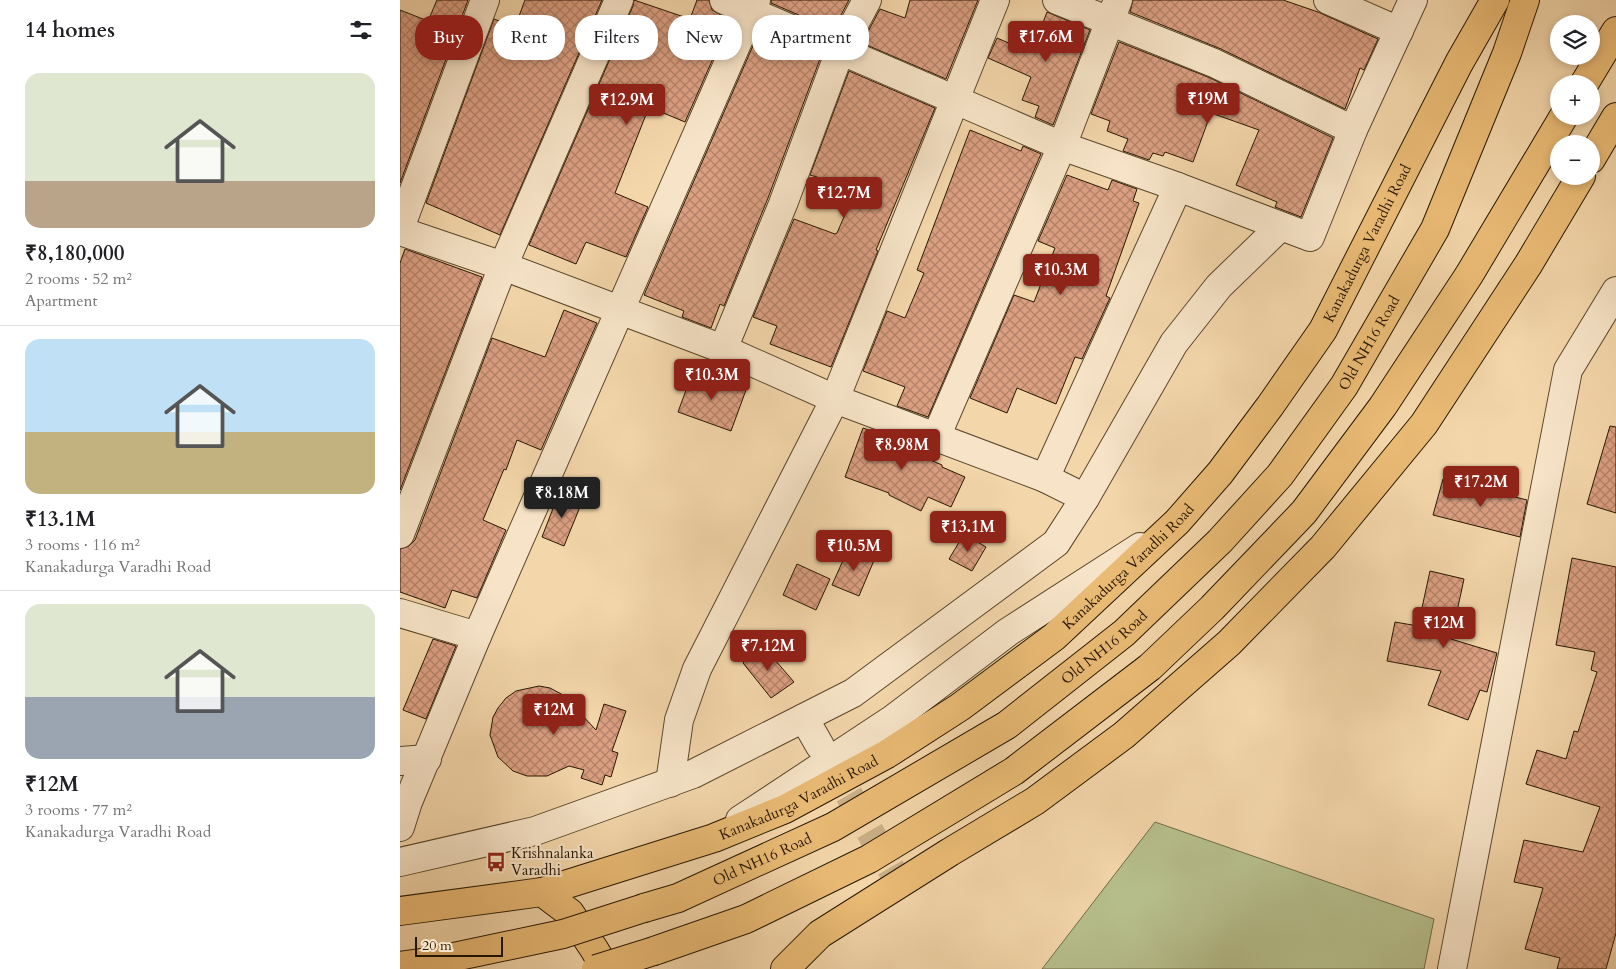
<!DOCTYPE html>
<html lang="en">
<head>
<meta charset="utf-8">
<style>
	body { margin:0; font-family:Cardo,serif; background:#f6f6f6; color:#202124; height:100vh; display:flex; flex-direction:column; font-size:19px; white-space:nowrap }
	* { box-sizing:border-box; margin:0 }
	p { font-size:16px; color:#757577 }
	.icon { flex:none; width:28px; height:28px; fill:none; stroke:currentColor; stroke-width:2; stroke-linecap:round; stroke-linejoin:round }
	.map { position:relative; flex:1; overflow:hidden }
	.side { display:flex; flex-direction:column; background:#fff; width:400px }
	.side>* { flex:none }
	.guide { position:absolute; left:15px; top:15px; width:475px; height:45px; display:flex; gap:10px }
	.controls { position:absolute; left:1150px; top:15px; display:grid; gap:10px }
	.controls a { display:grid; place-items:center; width:50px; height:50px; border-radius:50%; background:#fff; box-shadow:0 2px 8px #0003; font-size:25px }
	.scale { position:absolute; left:15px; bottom:12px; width:88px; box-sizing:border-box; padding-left:5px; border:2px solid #281702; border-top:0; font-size:14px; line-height:18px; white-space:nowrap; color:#281702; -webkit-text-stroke:4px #f7e4c8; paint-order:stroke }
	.price { position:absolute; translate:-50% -42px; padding:0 11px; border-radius:5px; background:#8f2418; color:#fff; font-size:16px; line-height:32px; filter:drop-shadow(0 1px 2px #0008) }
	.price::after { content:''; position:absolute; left:50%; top:30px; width:15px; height:11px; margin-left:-8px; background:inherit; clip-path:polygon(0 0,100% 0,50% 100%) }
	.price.on { background:#222; color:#fff }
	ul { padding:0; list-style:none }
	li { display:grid; align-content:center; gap:10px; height:265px; padding:0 25px }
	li+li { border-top:1px solid #e0e0e0 }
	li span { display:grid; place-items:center; height:155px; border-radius:15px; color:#555 }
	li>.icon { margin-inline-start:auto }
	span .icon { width:90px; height:90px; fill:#fffc; stroke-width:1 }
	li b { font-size:21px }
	h2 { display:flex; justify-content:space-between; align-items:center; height:60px; padding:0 25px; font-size:21px }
	.pill { padding:0 18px; border-radius:20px; background:#fff; box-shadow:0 2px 8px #0003; font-size:18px; line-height:45px }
	.pill.on { background:#8f2418; color:#fff }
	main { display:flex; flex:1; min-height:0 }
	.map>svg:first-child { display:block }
	.grass { fill:#b6bf8c; stroke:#6f6b47 }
	.building { fill:url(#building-cross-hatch); stroke:#281702 }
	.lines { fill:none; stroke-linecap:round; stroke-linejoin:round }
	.minor-tunnel { stroke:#cab088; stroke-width:28; stroke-dasharray:28 14; stroke-linecap:butt }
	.minor-casing { stroke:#5b472c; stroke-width:30 }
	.major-casing { stroke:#281702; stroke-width:30 }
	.highway-casing { stroke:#281702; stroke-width:30 }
	.minor { stroke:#f7e4c8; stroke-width:28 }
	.major { stroke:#eabb75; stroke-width:28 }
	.highway { stroke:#eabb75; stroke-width:28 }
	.major-bridge-casing { stroke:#281702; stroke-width:30; stroke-linecap:butt }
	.major-bridge { stroke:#eabb75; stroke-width:28 }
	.labels { text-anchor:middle; stroke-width:4; stroke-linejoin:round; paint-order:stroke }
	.street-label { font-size:15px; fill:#281702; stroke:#f7e4c8 }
	.poi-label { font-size:15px; fill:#281702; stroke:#f7e4c8; text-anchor:start }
</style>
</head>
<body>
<main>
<section class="side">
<h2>14 homes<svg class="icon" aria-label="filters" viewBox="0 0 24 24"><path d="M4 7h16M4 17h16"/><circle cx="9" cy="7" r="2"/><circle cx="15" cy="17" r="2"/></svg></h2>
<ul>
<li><span style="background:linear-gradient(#dfe7d0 70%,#b9a48a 0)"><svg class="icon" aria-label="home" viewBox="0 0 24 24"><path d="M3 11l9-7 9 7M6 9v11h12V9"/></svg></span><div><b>₹8,180,000</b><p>2 rooms · 52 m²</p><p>Apartment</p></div></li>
<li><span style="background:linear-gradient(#bfe0f5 60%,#c2b280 0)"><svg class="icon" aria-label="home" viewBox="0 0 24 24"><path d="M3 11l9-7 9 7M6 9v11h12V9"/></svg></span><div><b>₹13.1M</b><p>3 rooms · 116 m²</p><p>Kanakadurga Varadhi Road</p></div></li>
<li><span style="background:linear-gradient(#dfe7d0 60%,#9aa5b1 0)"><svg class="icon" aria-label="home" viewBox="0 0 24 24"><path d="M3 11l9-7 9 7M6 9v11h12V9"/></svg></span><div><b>₹12M</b><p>3 rooms · 77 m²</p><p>Kanakadurga Varadhi Road</p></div></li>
</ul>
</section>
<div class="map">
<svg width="1216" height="969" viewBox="0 0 1216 969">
	<defs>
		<pattern id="building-cross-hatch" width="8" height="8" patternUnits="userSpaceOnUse" patternTransform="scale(1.25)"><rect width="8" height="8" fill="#db9f82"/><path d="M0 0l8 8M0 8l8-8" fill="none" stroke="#b28168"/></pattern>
	</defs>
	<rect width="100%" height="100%" fill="#f3d6aa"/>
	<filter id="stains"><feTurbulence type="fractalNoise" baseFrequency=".004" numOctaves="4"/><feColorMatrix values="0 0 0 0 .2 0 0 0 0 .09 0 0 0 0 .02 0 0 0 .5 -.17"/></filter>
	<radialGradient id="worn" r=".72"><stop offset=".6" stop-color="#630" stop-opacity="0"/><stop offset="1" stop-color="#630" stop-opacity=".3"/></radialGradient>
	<path class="grass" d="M 755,822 L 1034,919 L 1024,969 L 642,969 Z"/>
	<g class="building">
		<path d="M 37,0 L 68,0 L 0,183 L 0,10 L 28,21 Z"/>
		<path d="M 125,0 L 202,0 L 100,235 L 26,203 L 94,19 L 115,27 Z"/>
		<path d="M 234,0 L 290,19 L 297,0 L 309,0 L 312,10 L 330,20 L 285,122 L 249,107 L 215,193 L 248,207 L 226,257 L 186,242 L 176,264 L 129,245 L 233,6 Z"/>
		<path d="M 371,0 L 449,0 L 433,30 L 371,3 Z"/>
		<path d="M 510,0 L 578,0 L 546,79 L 462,43 L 480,9 L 505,18 Z"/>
		<path d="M 733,0 L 883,0 L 918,12 L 978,39 L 964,70 L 960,68 L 945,109 L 821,49 L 730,12 Z"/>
		<path d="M 647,12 L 690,30 L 653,125 L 635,117 L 639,106 L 622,100 L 631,77 L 588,58 L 597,38 L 625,50 L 633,31 L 639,33 Z"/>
		<path d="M 359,32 L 420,59 L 368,198 L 324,306 L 320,304 L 311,328 L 282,317 L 284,311 L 244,295 Z"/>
		<path d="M 719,42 L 808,77 L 933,138 L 901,217 L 875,207 L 877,202 L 836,185 L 859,130 L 811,113 L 793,162 L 765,152 L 763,156 L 753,153 L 749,160 L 723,151 L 728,139 L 707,131 L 710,121 L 691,114 Z"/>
		<path d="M 449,71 L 535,108 L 476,250 L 478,251 L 431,367 L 370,344 L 377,326 L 353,317 L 394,219 L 435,234 L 437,233 L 456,189 L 410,175 Z"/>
		<path d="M 570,130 L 621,151 L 623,146 L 641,154 L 528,417 L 497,406 L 505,387 L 463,371 L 487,311 L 505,318 L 524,273 L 517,270 Z"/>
		<path d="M 667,175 L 708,190 L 712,180 L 737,189 L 733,201 L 739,203 L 706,296 L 710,298 L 682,359 L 675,357 L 656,404 L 617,388 L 607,413 L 570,398 L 614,295 L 634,302 L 655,248 L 638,241 Z"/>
		<path d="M 5,249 L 82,277 L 0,490 L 0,263 Z"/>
		<path d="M 164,310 L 197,323 L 141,450 L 117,440 L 106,470 L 104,469 L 83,520 L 106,530 L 77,598 L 52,590 L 45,608 L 0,592 L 0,549 L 9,546 L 15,540 L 92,338 L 145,357 Z"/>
		<path d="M 293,371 L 346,390 L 331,431 L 278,412 Z"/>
		<path d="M 1210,426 L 1216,427 L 1216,513 L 1187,504 Z"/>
		<path d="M 463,428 L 522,448 L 519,455 L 542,465 L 542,467 L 565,477 L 551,507 L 528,497 L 521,511 L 489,495 L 489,493 L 445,477 Z"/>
		<path d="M 1043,479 L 1127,500 L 1120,537 L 1033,515 Z"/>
		<path d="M 159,493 L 182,502 L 164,546 L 142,537 Z"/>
		<path d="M 564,534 L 586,547 L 572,571 L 549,559 Z"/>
		<path d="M 449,547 L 475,558 L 459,596 L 432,585 Z"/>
		<path d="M 1172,558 L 1216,567 L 1216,933 L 1206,969 L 1157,969 L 1160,958 L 1125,949 L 1143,888 L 1114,882 L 1124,840 L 1183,852 L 1200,807 L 1126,784 L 1137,750 L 1166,759 L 1174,731 L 1178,732 L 1197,672 L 1191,670 L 1195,652 L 1156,645 Z"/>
		<path d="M 397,564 L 430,579 L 416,610 L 383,595 Z"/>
		<path d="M 1030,571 L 1064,579 L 1051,639 L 1097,653 L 1087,692 L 1080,690 L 1068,720 L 1028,705 L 1041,671 L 987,661 L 995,622 L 1018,626 Z"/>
		<path d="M 33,639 L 56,646 L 26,719 L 3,710 Z"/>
		<path d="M 363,646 L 394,682 L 371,698 L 343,663 Z"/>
		<path d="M 139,686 L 150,688 L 163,695 L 196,730 L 204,704 L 226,711 L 212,751 L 218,753 L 211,777 L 205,775 L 202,785 L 181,778 L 184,770 L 169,766 L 147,776 L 127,776 L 113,771 L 98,757 L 90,735 L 93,717 L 98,708 L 106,698 L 116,691 Z"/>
	</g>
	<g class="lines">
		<path class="minor-tunnel" d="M 428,758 L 510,902"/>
		<defs>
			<g id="minor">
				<path d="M 324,0 L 662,146 L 778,187 L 910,237 L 953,130 L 1013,0"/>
				<path d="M 657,0 L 814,63 L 953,130"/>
				<path d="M 928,0 L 999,31"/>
				<path d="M 0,228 L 85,0"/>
				<path d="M 0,231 L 103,266 L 323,349 L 435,399 L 645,478 L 685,498"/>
				<path d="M 323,349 L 383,204 L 440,51 L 467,0"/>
				<path d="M 536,437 L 662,146 L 718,0"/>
				<path d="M 645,478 L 778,187"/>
				<path d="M 0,534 L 103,266 L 219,0"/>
				<path d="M 0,613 L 77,636"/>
				<path d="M 404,718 L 420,746"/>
				<path d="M 0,761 L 27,759"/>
				<path d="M 270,783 L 279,720 L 297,669 L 435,399 L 595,0"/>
				<path d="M 340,820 L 493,719 L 608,632 L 740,547"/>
				<path d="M 0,827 L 8,802 L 77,636 L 356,0"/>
				<path d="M 0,862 L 135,831 L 293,774 L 453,693 L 656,543 L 685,498 L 774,343 L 819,286 L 880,227"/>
				<path d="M 1052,969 L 1168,370 L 1216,291"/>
			</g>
			<g id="major">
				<path d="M 1184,84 L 1216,31"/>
				<path d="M 1191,159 L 1216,117"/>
				<path id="s1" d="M 142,892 L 314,838 L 385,809 L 487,754 L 560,707 L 654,637 L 777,522 L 820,473 L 870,406 L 923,330 L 1059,63 L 1095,0"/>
				<path id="s2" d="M 244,908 L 278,898 L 433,827 L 607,725 L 724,633 L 820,541 L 880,475 L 944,386 L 1035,229 L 1107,53 L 1125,0"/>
				<path d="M 254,951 L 346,919 L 469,859 L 614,771 L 750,667 L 812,608 L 904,512 L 983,406 L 1069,275 L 1164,116"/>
				<path d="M 385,969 L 420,934 L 550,852 L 635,801 L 724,735 L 829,643 L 923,547 L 1024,424 L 1128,265 L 1181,176"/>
			</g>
			<path id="highway" d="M 0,911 L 142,892 L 170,913 L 194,949 L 206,969"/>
		</defs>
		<use href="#minor" class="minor-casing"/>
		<use href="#major" class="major-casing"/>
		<use href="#highway" class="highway-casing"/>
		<use href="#minor" class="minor"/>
		<use href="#major" class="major"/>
		<use href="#highway" class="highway"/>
		<defs>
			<g id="major-bridge">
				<path d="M 0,966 L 35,961 L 163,934 L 244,908"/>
				<path d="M 196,969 L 254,951"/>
			</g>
		</defs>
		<use href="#major-bridge" class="major-bridge-casing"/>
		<use href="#major-bridge" class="major-bridge"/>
	</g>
	<defs>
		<symbol id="bus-bare" viewBox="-9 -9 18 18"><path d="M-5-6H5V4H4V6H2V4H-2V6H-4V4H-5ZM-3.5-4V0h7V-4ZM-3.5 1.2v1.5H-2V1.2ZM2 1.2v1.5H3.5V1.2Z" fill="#8f2418" stroke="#f7e4c8" stroke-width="2.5" paint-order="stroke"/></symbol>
	</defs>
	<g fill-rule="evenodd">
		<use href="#bus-bare" x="82" y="848" width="28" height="28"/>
	</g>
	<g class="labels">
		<g class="street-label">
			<text dy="5" stroke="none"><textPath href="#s1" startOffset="1084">Kanakadurga Varadhi Road</textPath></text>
			<text dy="5" stroke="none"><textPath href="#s2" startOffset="938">Old NH16 Road</textPath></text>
			<text dy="5" stroke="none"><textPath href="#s1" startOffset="679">Kanakadurga Varadhi Road</textPath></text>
			<text dy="5" stroke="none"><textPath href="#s2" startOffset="532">Old NH16 Road</textPath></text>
			<text dy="5" stroke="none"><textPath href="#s1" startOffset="274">Kanakadurga Varadhi Road</textPath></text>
			<text dy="5" stroke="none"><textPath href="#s2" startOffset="128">Old NH16 Road</textPath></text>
		</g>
		<g class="poi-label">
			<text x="111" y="858">Krishnalanka<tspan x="111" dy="17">Varadhi</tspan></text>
		</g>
	</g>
	<rect width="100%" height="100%" filter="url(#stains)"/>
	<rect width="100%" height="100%" fill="url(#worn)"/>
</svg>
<div class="controls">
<a><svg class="icon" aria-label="layers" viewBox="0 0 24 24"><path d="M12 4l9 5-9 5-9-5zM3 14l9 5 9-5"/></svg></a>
<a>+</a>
<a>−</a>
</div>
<div class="scale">20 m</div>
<b class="price" style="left:646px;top:63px">₹17.6M</b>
<b class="price" style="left:808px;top:125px">₹19M</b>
<b class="price" style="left:227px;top:126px">₹12.9M</b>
<b class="price" style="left:444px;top:219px">₹12.7M</b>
<b class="price" style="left:661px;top:296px">₹10.3M</b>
<b class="price" style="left:312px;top:401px">₹10.3M</b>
<b class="price" style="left:502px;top:471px">₹8.98M</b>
<b class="price" style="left:1081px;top:508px">₹17.2M</b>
<b class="price on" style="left:162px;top:519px">₹8.18M</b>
<b class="price" style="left:568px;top:553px">₹13.1M</b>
<b class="price" style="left:454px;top:572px">₹10.5M</b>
<b class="price" style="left:1044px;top:649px">₹12M</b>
<b class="price" style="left:368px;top:672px">₹7.12M</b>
<b class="price" style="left:154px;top:736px">₹12M</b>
<div class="guide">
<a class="pill on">Buy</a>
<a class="pill">Rent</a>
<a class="pill">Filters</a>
<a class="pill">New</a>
<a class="pill">Apartment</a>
</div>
</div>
</main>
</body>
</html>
